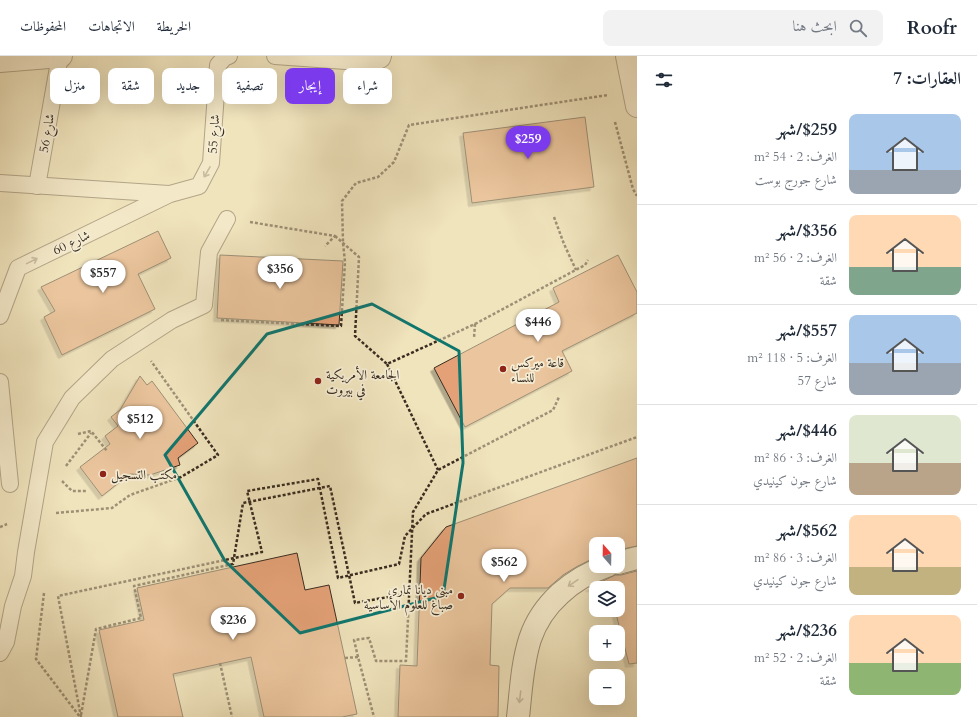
<!DOCTYPE html>
<html lang="ar">
<head>
<meta charset="utf-8">
<style>
	body { margin:0; font-family:Cardo,Amiri,serif; background:#f2f2f3; color:#1f2937; direction:rtl; height:100vh; display:flex; flex-direction:column; font-size:15px; white-space:nowrap }
	* { box-sizing:border-box; margin:0 }
	p { font-size:13px; color:#747a83 }
	.icon { flex:none; width:22px; height:22px; fill:none; stroke:currentColor; stroke-width:2; stroke-linecap:round; stroke-linejoin:round }
	.map { position:relative; flex:1; overflow:hidden; direction:ltr }
	.sheet { display:flex; flex-direction:column; background:#fff; width:340px }
	.sheet>* { flex:none }
	.top-card { position:absolute; left:12px; top:12px; width:380px; height:36px; direction:rtl; display:flex; gap:8px }
	.needle { width:26px; rotate:340deg }
	.buttons { position:absolute; left:589px; top:481px; display:grid; gap:8px }
	.buttons a { display:grid; place-items:center; width:36px; height:36px; border-radius:8px; background:#fff; box-shadow:0 4px 16px #0002; font-size:20px }
	.price { position:absolute; translate:-50% -34px; padding:0 9px; border-radius:14px; background:#fff; color:#222; font-size:13px; line-height:26px; filter:drop-shadow(0 1px 2px #0008) }
	.price::after { content:''; position:absolute; left:50%; top:24px; width:12px; height:9px; margin-left:-6px; background:inherit; clip-path:polygon(0 0,100% 0,50% 100%) }
	.price.active { background:#7c3aed; color:#fff }
	ul { padding:0; list-style:none }
	li { display:flex; align-items:center; gap:12px; height:100px; padding:0 16px }
	li+li { border-top:1px solid #e0e1e3 }
	li span { display:grid; place-items:center; flex:none; width:112px; height:80px; border-radius:8px; color:#555 }
	li>.icon { margin-inline-start:auto }
	span .icon { width:48px; height:48px; fill:#fffc; stroke-width:1 }
	li b { font-size:17px }
	h2 { display:flex; justify-content:space-between; align-items:center; height:48px; padding:0 16px; font-size:17px }
	.pill { padding:0 14px; border-radius:8px; background:#fff; box-shadow:0 4px 16px #0002; font-size:14px; line-height:36px }
	.pill.active { background:#7c3aed; color:#fff }
	header { display:flex; align-items:center; gap:24px; box-sizing:border-box; height:56px; padding:0 20px; background:#fff; border-bottom:1px solid #e0e1e3 }
	header strong { font-size:19px }
	nav { display:flex; gap:22px; margin-inline-start:auto; font-size:14px }
	.search { width:280px; height:36px; background:#f2f2f3; display:flex; align-items:center; gap:10px; box-sizing:border-box; padding:0 14px; border-radius:8px; color:#747a83; font-size:15px }
	main { display:flex; flex:1; min-height:0 }
	.map>svg:first-child { display:block }
	.building { fill:#e4a177; stroke:#392c20; filter:url(#shadow) }
	.lines { fill:none; stroke-linecap:round; stroke-linejoin:round }
	.lane-casing { stroke:#675a47; stroke-width:18 }
	.street-casing { stroke:#675a47; stroke-width:24 }
	.secondary-casing { stroke:#392c20; stroke-width:24 }
	.path { stroke:#392c20; stroke-width:2.5; stroke-dasharray:3 2; stroke-linecap:butt }
	.lane { stroke:#f5edd4; stroke-width:16 }
	.street { stroke:#f5edd4; stroke-width:22 }
	.secondary { stroke:#f5edd4; stroke-width:22 }
	.oneway { stroke:#978c7a }
	.marked { fill:none; stroke:#0f766e; stroke-width:3; stroke-linejoin:round }
	.poi-dot { fill:#8f2418; stroke:#f5edd4; stroke-width:1.5 }
	.labels { text-anchor:middle; stroke-width:3.5; stroke-linejoin:round; paint-order:stroke }
	.street-label { font-size:13px; fill:#392c20; stroke:#f5edd4 }
	.poi-label { font-size:13px; fill:#392c20; stroke:#f5edd4; text-anchor:start }
</style>
</head>
<body>
<header>
<strong>Roofr</strong>
<div class="search"><svg class="icon" aria-label="search" viewBox="0 0 24 24"><circle cx="10" cy="10" r="6"/><path d="M15 15l6 6"/></svg>ابحث هنا</div>
<nav><a>الخريطة</a><a>الاتجاهات</a><a>المحفوظات</a></nav>
</header>
<main>
<section class="sheet">
<h2>العقارات: 7<svg class="icon" aria-label="filters" viewBox="0 0 24 24"><path d="M4 7h16M4 17h16"/><circle cx="9" cy="7" r="2"/><circle cx="15" cy="17" r="2"/></svg></h2>
<ul>
<li><span style="background:linear-gradient(#a9c7e8 70%,#9aa5b1 0)"><svg class="icon" aria-label="home" viewBox="0 0 24 24"><path d="M3 11l9-7 9 7M6 9v11h12V9"/></svg></span><div><b>$259/شهر</b><p>الغرف: 2 · 54 m²</p><p>شارع جورج بوست</p></div></li>
<li><span style="background:linear-gradient(#ffd9b3 65%,#7fa58c 0)"><svg class="icon" aria-label="home" viewBox="0 0 24 24"><path d="M3 11l9-7 9 7M6 9v11h12V9"/></svg></span><div><b>$356/شهر</b><p>الغرف: 2 · 56 m²</p><p>شقة</p></div></li>
<li><span style="background:linear-gradient(#a9c7e8 60%,#9aa5b1 0)"><svg class="icon" aria-label="home" viewBox="0 0 24 24"><path d="M3 11l9-7 9 7M6 9v11h12V9"/></svg></span><div><b>$557/شهر</b><p>الغرف: 5 · 118 m²</p><p>شارع 57</p></div></li>
<li><span style="background:linear-gradient(#dfe7d0 60%,#b9a48a 0)"><svg class="icon" aria-label="home" viewBox="0 0 24 24"><path d="M3 11l9-7 9 7M6 9v11h12V9"/></svg></span><div><b>$446/شهر</b><p>الغرف: 3 · 86 m²</p><p>شارع جون كينيدي</p></div></li>
<li><span style="background:linear-gradient(#ffd9b3 65%,#c2b280 0)"><svg class="icon" aria-label="home" viewBox="0 0 24 24"><path d="M3 11l9-7 9 7M6 9v11h12V9"/></svg></span><div><b>$562/شهر</b><p>الغرف: 3 · 86 m²</p><p>شارع جون كينيدي</p></div></li>
<li><span style="background:linear-gradient(#ffd9b3 60%,#8fb573 0)"><svg class="icon" aria-label="home" viewBox="0 0 24 24"><path d="M3 11l9-7 9 7M6 9v11h12V9"/></svg></span><div><b>$236/شهر</b><p>الغرف: 2 · 52 m²</p><p>شقة</p></div></li>
</ul>
</section>
<div class="map">
<svg width="637" height="661" viewBox="0 0 637 661">
	<defs>
		<filter id="shadow"><feDropShadow dx="-3.5" dy="3.5" stdDeviation="0" flood-color="#0004"/></filter>
	</defs>
	<rect width="100%" height="100%" fill="#f0e4bd"/>
	<filter id="stains"><feTurbulence type="fractalNoise" baseFrequency=".005" numOctaves="4"/><feColorMatrix values="0 0 0 0 .2 0 0 0 0 .09 0 0 0 0 .02 0 0 0 .5 -.17"/></filter>
	<radialGradient id="worn" r=".72"><stop offset=".6" stop-color="#630" stop-opacity="0"/><stop offset="1" stop-color="#630" stop-opacity=".3"/></radialGradient>
	<g class="building">
		<path d="M 585,61 L 594,131 L 472,147 L 463,77 Z"/>
		<path d="M 158,175 L 171,202 L 138,218 L 155,253 L 62,299 L 44,261 L 55,255 L 41,231 Z"/>
		<path d="M 220,199 L 343,205 L 339,269 L 217,262 Z"/>
		<path d="M 618,199 L 637,236 L 637,257 L 562,295 L 572,315 L 465,371 L 434,312 L 559,246 L 553,232 Z"/>
		<path d="M 140,320 L 147,329 L 152,325 L 198,387 L 178,402 L 180,409 L 150,419 L 130,418 L 102,440 L 80,411 L 110,388 L 105,380 L 118,370 L 111,361 L 120,354 Z"/>
		<path d="M 637,402 L 637,490 L 618,494 L 618,488 L 596,488 L 596,501 L 576,511 L 563,519 L 548,532 L 510,532 L 492,548 L 490,609 L 499,610 L 498,661 L 398,661 L 400,609 L 417,610 L 421,502 L 446,471 Z"/>
		<path d="M 297,497 L 305,534 L 329,529 L 357,658 L 342,661 L 264,661 L 251,601 L 173,618 L 183,661 L 118,661 L 99,574 L 144,564 L 137,532 Z"/>
		<path d="M 637,515 L 637,607 L 629,608 L 615,554 L 618,554 L 618,532 L 589,532 L 615,519 L 621,519 Z"/>
	</g>
	<g class="lines">
		<defs>
			<g id="lane">
				<path d="M 275,0 L 374,7 L 382,3 L 383,0"/>
				<path d="M 0,127 L 169,138"/>
				<path d="M 37,130 L 60,0"/>
				<path d="M 0,260 L 18,212 L 170,138 L 199,130 L 211,107 L 218,9 L 225,1 L 229,0"/>
				<path d="M 0,326 L 10,428"/>
				<path d="M 0,597 L 6,586 L 13,550 L 23,520 L 26,496 L 45,386 L 72,342 L 112,303 L 172,264 L 204,249 L 209,196 L 227,163"/>
			</g>
			<g id="street">
				<path d="M 627,0 L 637,50"/>
				<path d="M 0,5 L 61,0"/>
			</g>
			<g id="secondary">
				<path d="M 618,507 L 637,502"/>
				<path d="M 518,661 C 521,635 522,608 530,583 C 542,547 573,522 607,510"/>
			</g>
		</defs>
		<use href="#lane" class="lane-casing"/>
		<use href="#street" class="street-casing"/>
		<use href="#secondary" class="secondary-casing"/>
		<g class="path">
			<path d="M 615,66 L 633,133 L 637,140"/>
			<path d="M 554,161 L 564,188 L 576,214"/>
			<path d="M 250,166 L 335,180 L 325,190"/>
			<path d="M 335,180 L 359,201 L 355,280 L 387,308 L 475,268 L 474,282"/>
			<path d="M 221,264 L 341,270 L 345,206 L 343,187 L 342,145 L 356,127 L 378,121 L 394,106 L 409,69 L 608,39"/>
			<path d="M 475,268 L 585,209 L 588,204"/>
			<path d="M 387,308 L 438,414"/>
			<path d="M 78,378 L 91,375 L 107,395"/>
			<path d="M 66,410 L 91,377"/>
			<path d="M 62,425 L 72,435 L 86,435"/>
			<path d="M 56,457 L 112,452 L 130,439 L 181,421 L 218,399 L 151,305"/>
			<path d="M 0,471 L 7,468"/>
			<path d="M 44,537 L 36,603 L 80,661"/>
			<path d="M 358,601 L 354,584 L 369,582 L 376,605 L 406,605 L 413,456 L 438,414 L 553,354 L 559,341"/>
			<path d="M 345,602 L 358,601 L 374,661"/>
			<path d="M 220,607 L 232,661"/>
			<path d="M 81,659 L 96,573 L 141,562 L 134,530 L 233,508 L 243,447 L 330,430 L 355,547 L 410,537"/>
			<path d="M 81,661 L 58,540 L 262,496 L 247,435 L 318,423 L 338,522 L 399,508 L 405,480 L 426,458 L 637,381"/>
		</g>
		<use href="#lane" class="lane"/>
		<use href="#street" class="street"/>
		<use href="#secondary" class="secondary"/>
	</g>
	<defs><path id="oneway-shaft" d="M-6 0H5M1.5-3L5.5 0L1.5 3" fill="none" stroke-width="1.6" stroke-linecap="round" stroke-linejoin="round"/></defs>
	<g class="oneway">
		<use href="#oneway-shaft" transform="translate(207 116) rotate(120)"/>
		<use href="#oneway-shaft" transform="translate(32 205) rotate(-26)"/>
		<use href="#oneway-shaft" transform="translate(573 527) rotate(146)"/>
		<use href="#oneway-shaft" transform="translate(520 641) rotate(97)"/>
	</g>
	<path d="M0 0H637V661H0ZM 372,248 L 459,295 L 463,407 L 443,540 L 300,577 L 225,505 L 165,399 L 267,278 Z" fill="#f0e4bd" fill-opacity=".55" fill-rule="evenodd"/>
	<path class="marked" d="M 372,248 L 459,295 L 463,407 L 443,540 L 300,577 L 225,505 L 165,399 L 267,278 Z"/>
	<g class="poi-dot">
		<circle cx="503" cy="313" r="4"/>
		<circle cx="318" cy="325" r="4"/>
		<circle cx="103" cy="418" r="4"/>
		<circle cx="461" cy="540" r="4"/>
	</g>
	<g class="labels">
		<g class="street-label">
			<text transform="translate(46 77) rotate(-80)" y="5">شارع 56</text>
			<text transform="translate(213 78) rotate(-86)" y="5">شارع 55</text>
			<text transform="translate(71 186) rotate(-26)" y="5">شارع 60</text>
		</g>
		<g class="poi-label">
			<text x="511" y="311">قاعة ميركس<tspan x="511" dy="15">للنساء</tspan></text>
			<text x="326" y="323">الجامعة الأمريكية<tspan x="326" dy="15">في بيروت</tspan></text>
			<text x="111" y="423">مكتب التسجيل</text>
			<text x="453" y="538" text-anchor="end">مبنى ديانا تماري<tspan x="453" dy="15">صباغ للعلوم الأساسية</tspan></text>
		</g>
	</g>
	<rect width="100%" height="100%" filter="url(#stains)"/>
	<rect width="100%" height="100%" fill="url(#worn)"/>
</svg>
<div class="buttons">
<a><svg class="needle" viewBox="-14 -14 28 28"><path d="M0-13l5 13h-10z" fill="#e53935"/><path d="M0 13l5-13h-10z" fill="#747a83"/></svg></a>
<a><svg class="icon" aria-label="layers" viewBox="0 0 24 24"><path d="M12 4l9 5-9 5-9-5zM3 14l9 5 9-5"/></svg></a>
<a>+</a>
<a>−</a>
</div>
<b class="price active" style="left:528px;top:104px">$259</b>
<b class="price" style="left:280px;top:234px">$356</b>
<b class="price" style="left:103px;top:238px">$557</b>
<b class="price" style="left:538px;top:287px">$446</b>
<b class="price" style="left:140px;top:384px">$512</b>
<b class="price" style="left:504px;top:527px">$562</b>
<b class="price" style="left:233px;top:585px">$236</b>
<div class="top-card">
<a class="pill">شراء</a>
<a class="pill active">إيجار</a>
<a class="pill">تصفية</a>
<a class="pill">جديد</a>
<a class="pill">شقة</a>
<a class="pill">منزل</a>
</div>
</div>
</main>
</body>
</html>
